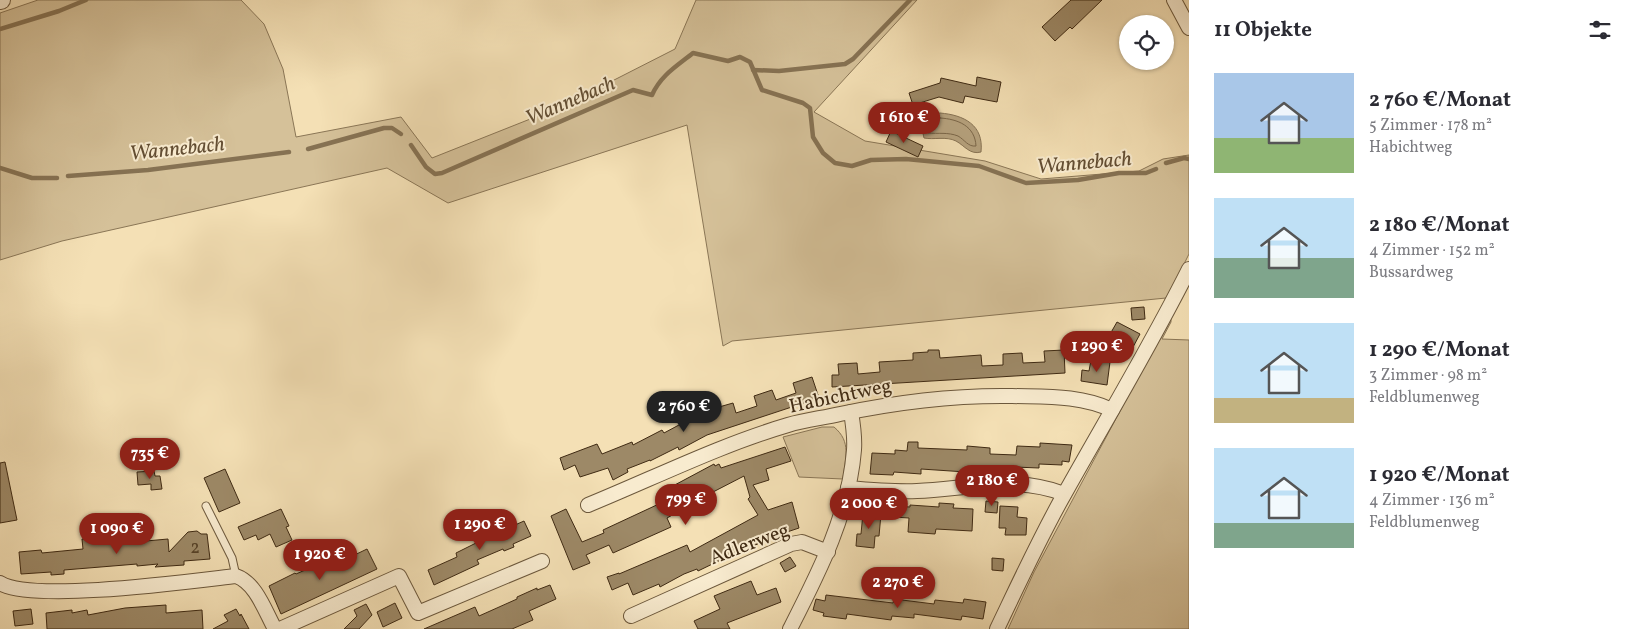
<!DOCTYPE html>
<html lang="de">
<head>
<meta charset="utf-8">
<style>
	body { margin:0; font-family:Vollkorn,serif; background:#f7f7f7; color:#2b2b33; height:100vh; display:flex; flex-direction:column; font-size:19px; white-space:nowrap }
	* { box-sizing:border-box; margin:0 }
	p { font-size:16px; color:#7c7c81 }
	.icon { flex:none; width:28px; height:28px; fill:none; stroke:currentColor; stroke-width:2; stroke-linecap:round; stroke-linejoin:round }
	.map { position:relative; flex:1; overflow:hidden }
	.panel { display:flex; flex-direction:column; background:#fff; width:450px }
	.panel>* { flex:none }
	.buttons { position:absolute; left:1119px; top:15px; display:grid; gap:10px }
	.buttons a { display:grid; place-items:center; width:55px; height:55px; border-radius:50%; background:#fff; box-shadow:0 1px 4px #0004; font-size:25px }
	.price { position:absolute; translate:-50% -42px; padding:0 11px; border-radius:18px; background:#8f2418; color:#fff; font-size:16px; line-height:32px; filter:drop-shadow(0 1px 2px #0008) }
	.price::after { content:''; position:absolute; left:50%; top:30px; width:15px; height:11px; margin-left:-8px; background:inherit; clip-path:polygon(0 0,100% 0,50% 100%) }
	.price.selected { background:#222; color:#fff }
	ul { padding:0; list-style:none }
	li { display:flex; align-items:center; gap:15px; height:125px; padding:0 25px }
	li span { display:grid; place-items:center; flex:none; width:140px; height:100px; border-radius:0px; color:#555 }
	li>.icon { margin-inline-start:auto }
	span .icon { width:60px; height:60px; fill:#fffc; stroke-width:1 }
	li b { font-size:21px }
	h2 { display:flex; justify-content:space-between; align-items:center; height:60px; padding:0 25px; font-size:21px }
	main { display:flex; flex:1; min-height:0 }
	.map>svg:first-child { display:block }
	.green { fill:#d5c199; stroke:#8a7656 }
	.water { fill:#b6a27e; stroke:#867253 }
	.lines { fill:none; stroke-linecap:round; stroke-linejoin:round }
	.shore { stroke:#7a6648; stroke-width:1 }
	.stream { stroke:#867253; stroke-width:4.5 }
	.building { fill:#9d8967; stroke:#3f2a13 }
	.service-casing { stroke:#6c583c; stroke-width:9 }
	.minor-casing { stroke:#6c583c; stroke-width:16 }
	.tertiary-casing { stroke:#6c583c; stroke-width:20 }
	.service { stroke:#f8ebcf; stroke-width:7 }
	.minor { stroke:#f8ebcf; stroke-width:14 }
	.tertiary { stroke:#f8ebcf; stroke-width:18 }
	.labels { text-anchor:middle; stroke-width:4; stroke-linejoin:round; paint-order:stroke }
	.number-label { font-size:18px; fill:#564228 }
	.street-label { font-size:20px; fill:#3f2a13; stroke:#f8ebcf }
	.water-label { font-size:21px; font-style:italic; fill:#634e33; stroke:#f8ebcf }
</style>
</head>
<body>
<main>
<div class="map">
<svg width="1189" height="629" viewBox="0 0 1189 629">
	<rect width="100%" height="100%" fill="#f4e0b5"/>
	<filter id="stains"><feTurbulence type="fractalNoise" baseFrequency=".004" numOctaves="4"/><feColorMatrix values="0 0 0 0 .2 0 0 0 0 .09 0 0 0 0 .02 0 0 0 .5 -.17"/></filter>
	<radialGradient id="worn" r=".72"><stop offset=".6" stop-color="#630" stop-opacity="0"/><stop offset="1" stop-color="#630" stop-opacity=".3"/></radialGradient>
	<g class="green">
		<path d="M 38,0 L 241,0 L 264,24 L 283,69 L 296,137 L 401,117 L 432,158 L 563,106 L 675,49 L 696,0 L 917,0 L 814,112 L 865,141 L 985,161 L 1041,179 L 1139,171 L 1163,159 L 1189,155 L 1189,254 L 1170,292 L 1171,322 L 1162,339 L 1189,340 L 1189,629 L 1008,629 L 1034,572 L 1166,325 L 1166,298 L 732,341 L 723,346 L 687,125 L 448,203 L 387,168 L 62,241 L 0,260 L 0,13 Z"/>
		<path d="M 822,427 L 834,427 C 852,442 845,458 843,479 L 799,477 L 783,437 Z"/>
	</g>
	<path class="water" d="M 940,113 C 964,115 984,125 981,152 C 970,155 965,146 956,141 C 946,136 934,140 924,138 C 920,122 924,117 940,113 Z"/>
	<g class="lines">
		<path class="shore" d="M 940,118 C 958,119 975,126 976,146 C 968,147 965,140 958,136 C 948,132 938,134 928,133 C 924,124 932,120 940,118 Z"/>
		<g class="stream">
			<path d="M 0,29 L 59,11 L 86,0"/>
			<path d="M 753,70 L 779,71 L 845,64 L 853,59 L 910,0"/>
			<path d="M 411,145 L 426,167 L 435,174 L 442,173 L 633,90 L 652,95 C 661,75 677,66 693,53 L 728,61 L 740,57 L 750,62 L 762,90 L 803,103 L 810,108 L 813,137 L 823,153 L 835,163 L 852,166 L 871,160 L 906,159 L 979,166 L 1026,183 L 1078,180 L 1119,173 L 1146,173 L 1156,169"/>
			<path d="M 308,149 L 384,128 L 392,128 L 401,134"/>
			<path d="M 1166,163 L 1184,158 L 1189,159"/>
			<path d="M 0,168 L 32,178 L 57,178"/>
			<path d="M 68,176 L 148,170 L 289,152"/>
		</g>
	</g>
	<g class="building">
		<path d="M 1071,0 L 1102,0 L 1072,29 L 1070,27 L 1055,41 L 1042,27 Z"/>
		<path d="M 977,77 L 1001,82 L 997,102 L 965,96 L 963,103 L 939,97 L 913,105 L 909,93 L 940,83 L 941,78 L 976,86 Z"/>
		<path d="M 891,131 L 923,146 L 918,157 L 886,142 Z"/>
		<path d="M 1144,307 L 1145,319 L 1132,320 L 1131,308 Z"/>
		<path d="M 1117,322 L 1140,334 L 1132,349 L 1109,336 Z"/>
		<path d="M 928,350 L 939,350 L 940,358 L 981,355 L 982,366 L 1003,365 L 1003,354 L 1022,353 L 1023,363 L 1045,362 L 1044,351 L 1064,350 L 1065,373 L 832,387 L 832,375 L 839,375 L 838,364 L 857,363 L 858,374 L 880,372 L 879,362 L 913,360 L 913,353 L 928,352 Z"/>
		<path d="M 1091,360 L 1110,362 L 1107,385 L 1081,381 L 1082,370 L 1089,371 Z"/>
		<path d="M 812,377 L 819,398 L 707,435 L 679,450 L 678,447 L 650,461 L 650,460 L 627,469 L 628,472 L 613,480 L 608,468 L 580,477 L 575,465 L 564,470 L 560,458 L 597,444 L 602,454 L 632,442 L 633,445 L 662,430 L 664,433 L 705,411 L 733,403 L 736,413 L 757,406 L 754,396 L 772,390 L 776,400 L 796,393 L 793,383 Z"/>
		<path d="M 908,442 L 918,442 L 918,448 L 967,450 L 967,446 L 990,448 L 990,454 L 1016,455 L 1017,446 L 1040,447 L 1040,443 L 1072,445 L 1069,462 L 1062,461 L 1062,465 L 1039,464 L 1039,468 L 989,466 L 989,469 L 966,468 L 966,472 L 921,469 L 921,474 L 894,472 L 893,475 L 870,474 L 872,453 L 895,454 L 895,450 L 907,451 Z"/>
		<path d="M 785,447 L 791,461 L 766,469 L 769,480 L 753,485 L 768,510 L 792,502 L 799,528 L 781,534 L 781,532 L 734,556 L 733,554 L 698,571 L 697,569 L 684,574 L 660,587 L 659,584 L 633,595 L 628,583 L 612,590 L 607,577 L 619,573 L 619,574 L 687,545 L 690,552 L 758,515 L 748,499 L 750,497 L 744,476 L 682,508 L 683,509 L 667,518 L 671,527 L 613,553 L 609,545 L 586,555 L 590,563 L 573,570 L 551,516 L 566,509 L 582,542 L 604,533 L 603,530 L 676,496 L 671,487 L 714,464 L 715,466 L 719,464 L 721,468 Z"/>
		<path d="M 5,462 L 17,520 L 0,523 L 0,463 Z"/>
		<path d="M 225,469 L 240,503 L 219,512 L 204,478 Z"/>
		<path d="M 154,471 L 155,476 L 160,476 L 162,489 L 151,490 L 151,484 L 138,485 L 137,472 Z"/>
		<path d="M 986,501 L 998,502 L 997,513 L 985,512 Z"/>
		<path d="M 939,503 L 954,504 L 953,508 L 973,509 L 972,531 L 936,529 L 935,534 L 908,532 L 909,518 L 894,517 L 895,506 L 910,507 L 910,505 L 939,507 Z"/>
		<path d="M 1000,506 L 1018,507 L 1017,517 L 1027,518 L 1026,535 L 1005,535 L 1006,528 L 999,528 Z"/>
		<path d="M 281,509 L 289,526 L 286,527 L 292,540 L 276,547 L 270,534 L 258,540 L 256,535 L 244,540 L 238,527 Z"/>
		<path d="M 863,513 L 881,514 L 879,536 L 875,536 L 874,548 L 856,546 L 857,534 L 861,534 Z"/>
		<path d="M 524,521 L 531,536 L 513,544 L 514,547 L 504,551 L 503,549 L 477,560 L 479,564 L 434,585 L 428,570 L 457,557 L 456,553 L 484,539 L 481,534 L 504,525 L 506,529 Z"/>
		<path d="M 197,531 L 201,534 L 207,534 L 210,559 L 184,561 L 184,565 L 155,567 L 158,564 L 137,566 L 137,564 L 64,570 L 64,574 L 51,575 L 51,572 L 21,574 L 19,552 L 41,550 L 42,553 L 83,549 L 82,539 L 95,538 L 96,542 L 124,543 L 123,541 L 135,540 L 135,542 L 168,539 L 169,552 L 188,532 Z"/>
		<path d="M 367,549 L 377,569 L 281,614 L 269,586 L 295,573 L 296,574 L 312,567 L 314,571 L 339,559 L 340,562 Z"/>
		<path d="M 790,557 L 796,566 L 785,572 L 780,563 Z"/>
		<path d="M 992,558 L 1004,559 L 1003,571 L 992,570 Z"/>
		<path d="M 751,581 L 757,595 L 776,588 L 781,602 L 727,623 L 730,629 L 698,629 L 694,621 L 720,609 L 714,596 Z"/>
		<path d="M 550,585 L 556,599 L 529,611 L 533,620 L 512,629 L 424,629 L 475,607 L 479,616 L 517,599 L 517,597 L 537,588 L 537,590 Z"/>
		<path d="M 826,595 L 893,603 L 894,599 L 934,604 L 935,600 L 963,603 L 964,599 L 986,602 L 983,619 L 962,616 L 961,620 L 914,614 L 914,618 L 892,616 L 891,620 L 847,614 L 846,619 L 823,616 L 824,613 L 813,610 L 816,599 L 825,601 Z"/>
		<path d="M 395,603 L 402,618 L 383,627 L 377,612 Z"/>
		<path d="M 366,604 L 372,615 L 359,629 L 344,629 L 357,616 L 354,610 Z"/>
		<path d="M 166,605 L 166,613 L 202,610 L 203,629 L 47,629 L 46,613 L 72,610 L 72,613 L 87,610 L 88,615 L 125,608 Z"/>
		<path d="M 31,609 L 33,624 L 15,626 L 13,611 Z"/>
		<path d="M 236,609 L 240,616 L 241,614 L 249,629 L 213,629 L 228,621 L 224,615 Z"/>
	</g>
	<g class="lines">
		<defs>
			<path id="service" d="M 206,506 L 232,558 L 236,576"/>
			<g id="minor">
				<path d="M 1174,0 L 1189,28"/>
				<path d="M 848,488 C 871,490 894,492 917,491 C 966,489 1016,475 1064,494"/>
				<path d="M 588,505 C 654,478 720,445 788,425 C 805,420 823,418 840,414 C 897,402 953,395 1012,396 C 1046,397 1080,395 1112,410"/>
				<path d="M 0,583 C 32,603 192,581 236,576 C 256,583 265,611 275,629"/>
				<path d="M 631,616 L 791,544 L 802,542 L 828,552"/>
				<path d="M 280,629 L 399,576 L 418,613 L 542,561"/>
				<path d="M 790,629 C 819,572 849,514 854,450 C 855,437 853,424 851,412"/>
				<path d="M 997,629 C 1019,583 1040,537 1065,493 C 1107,418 1151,345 1189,269"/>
			</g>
			<path id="tertiary" d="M 0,0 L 1,0"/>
		</defs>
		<use href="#service" class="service-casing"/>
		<use href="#minor" class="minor-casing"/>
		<use href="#tertiary" class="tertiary-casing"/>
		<use href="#service" class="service"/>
		<use href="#minor" class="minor"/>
		<use href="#tertiary" class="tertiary"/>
	</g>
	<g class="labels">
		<g class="number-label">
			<text x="195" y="553">2</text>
		</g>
		<g class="street-label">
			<text transform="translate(840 395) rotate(-12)" y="7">Habichtweg</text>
			<text transform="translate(749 543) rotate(-21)" y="7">Adlerweg</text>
		</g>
		<g class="water-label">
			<text transform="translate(570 100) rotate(-23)" y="7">Wannebach</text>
			<text transform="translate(177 148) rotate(-6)" y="7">Wannebach</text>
			<text transform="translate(1084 162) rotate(-5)" y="7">Wannebach</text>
		</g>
	</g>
	<rect width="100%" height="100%" filter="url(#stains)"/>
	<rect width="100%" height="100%" fill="url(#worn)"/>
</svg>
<div class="buttons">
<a><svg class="icon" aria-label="locate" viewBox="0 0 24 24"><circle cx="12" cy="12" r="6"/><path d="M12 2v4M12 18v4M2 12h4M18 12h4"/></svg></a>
</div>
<b class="price" style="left:904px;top:144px">1 610 €</b>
<b class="price" style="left:1097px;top:373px">1 290 €</b>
<b class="price selected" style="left:684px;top:433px">2 760 €</b>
<b class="price" style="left:150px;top:480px">735 €</b>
<b class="price" style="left:992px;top:507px">2 180 €</b>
<b class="price" style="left:686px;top:526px">799 €</b>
<b class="price" style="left:869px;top:530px">2 000 €</b>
<b class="price" style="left:480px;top:551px">1 290 €</b>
<b class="price" style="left:117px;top:555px">1 090 €</b>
<b class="price" style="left:320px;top:581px">1 920 €</b>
<b class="price" style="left:898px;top:609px">2 270 €</b>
</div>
<section class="panel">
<h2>11 Objekte<svg class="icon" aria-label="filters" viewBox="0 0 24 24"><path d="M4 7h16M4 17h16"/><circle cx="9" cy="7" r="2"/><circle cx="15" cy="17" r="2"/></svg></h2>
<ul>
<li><span style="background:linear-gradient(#a9c7e8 65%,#8fb573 0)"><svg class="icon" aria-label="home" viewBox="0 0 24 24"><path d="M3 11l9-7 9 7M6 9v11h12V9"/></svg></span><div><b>2 760 €/Monat</b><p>5 Zimmer · 178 m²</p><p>Habichtweg</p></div></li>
<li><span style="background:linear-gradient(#bfe0f5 60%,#7fa58c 0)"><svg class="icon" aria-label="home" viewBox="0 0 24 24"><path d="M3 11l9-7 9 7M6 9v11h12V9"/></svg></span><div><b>2 180 €/Monat</b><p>4 Zimmer · 152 m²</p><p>Bussardweg</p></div></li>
<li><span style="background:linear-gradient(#bfe0f5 75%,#c2b280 0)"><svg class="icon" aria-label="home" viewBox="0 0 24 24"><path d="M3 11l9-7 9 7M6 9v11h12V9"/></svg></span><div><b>1 290 €/Monat</b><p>3 Zimmer · 98 m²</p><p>Feldblumenweg</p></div></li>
<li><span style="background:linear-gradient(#bfe0f5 75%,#7fa58c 0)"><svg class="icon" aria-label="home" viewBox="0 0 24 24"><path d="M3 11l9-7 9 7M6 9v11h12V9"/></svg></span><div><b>1 920 €/Monat</b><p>4 Zimmer · 136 m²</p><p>Feldblumenweg</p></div></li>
</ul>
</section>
</main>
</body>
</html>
